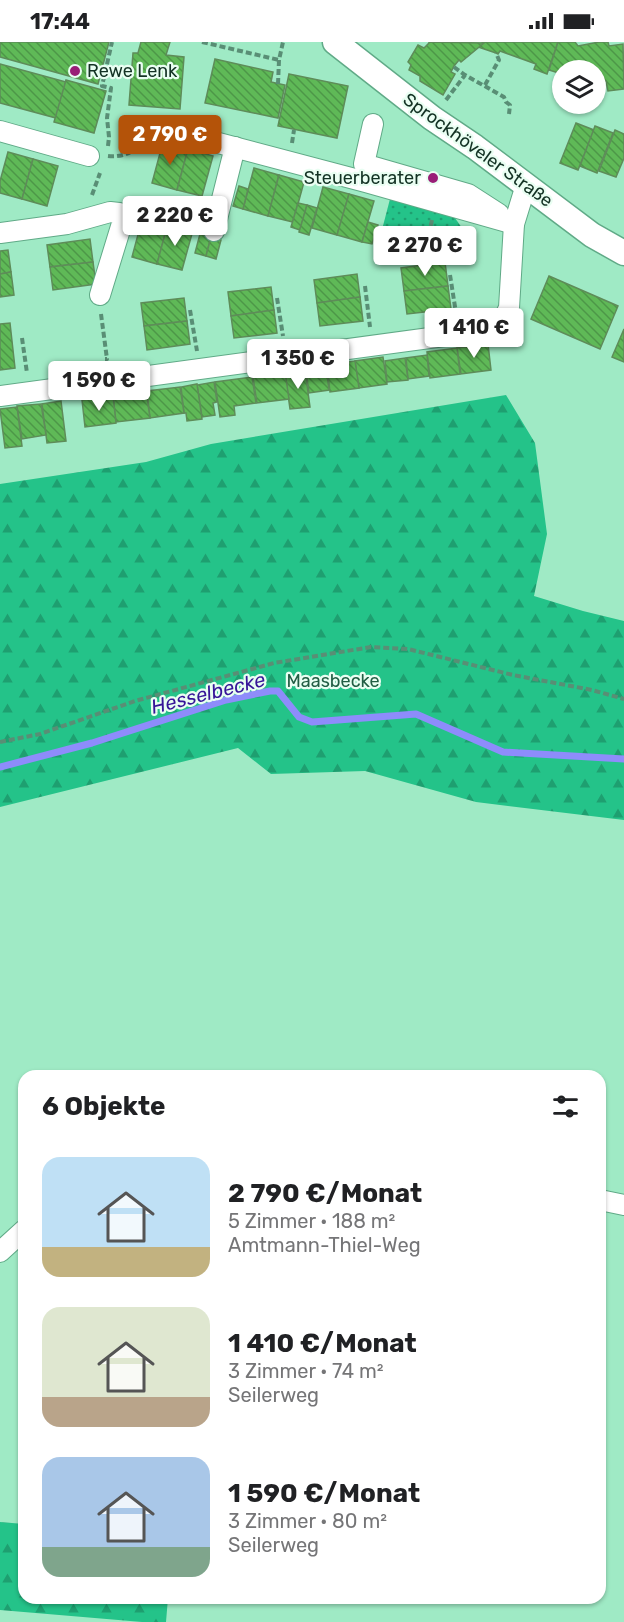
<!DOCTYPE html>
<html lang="de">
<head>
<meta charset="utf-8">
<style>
	body { margin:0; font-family:Rubik,sans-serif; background:#f6f6f6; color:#202124; height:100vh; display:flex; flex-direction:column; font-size:22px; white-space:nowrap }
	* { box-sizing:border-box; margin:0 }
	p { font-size:20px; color:#757577 }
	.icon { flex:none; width:33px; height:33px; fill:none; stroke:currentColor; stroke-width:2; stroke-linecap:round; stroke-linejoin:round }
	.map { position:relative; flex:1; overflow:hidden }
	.side { position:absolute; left:18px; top:1028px; width:588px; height:534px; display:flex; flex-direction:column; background:#fff; border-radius:18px; box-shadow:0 2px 4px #0004 }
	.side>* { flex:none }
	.controls { position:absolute; left:552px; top:18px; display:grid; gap:12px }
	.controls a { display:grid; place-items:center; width:54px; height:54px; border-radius:50%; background:#fff; box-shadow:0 2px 4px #0004; font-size:30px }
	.price { position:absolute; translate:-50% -51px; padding:0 14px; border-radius:6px; background:#fff; color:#222; font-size:20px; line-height:39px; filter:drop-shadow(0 2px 3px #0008) }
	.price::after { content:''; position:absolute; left:50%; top:36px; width:18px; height:14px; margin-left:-9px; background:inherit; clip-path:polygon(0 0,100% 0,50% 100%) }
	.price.on { background:#b45309; color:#fff }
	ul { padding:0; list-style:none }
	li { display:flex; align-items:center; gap:18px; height:150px; padding:0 24px }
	li span { display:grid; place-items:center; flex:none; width:168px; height:120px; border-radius:18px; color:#555 }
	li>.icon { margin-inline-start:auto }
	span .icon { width:72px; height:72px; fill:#fffc; stroke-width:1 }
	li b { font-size:26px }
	h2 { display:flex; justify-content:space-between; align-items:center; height:72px; padding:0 24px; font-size:26px }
	.status { display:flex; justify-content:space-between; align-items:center; height:42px; padding:0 30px; background:#fff; direction:ltr }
	.status svg { height:16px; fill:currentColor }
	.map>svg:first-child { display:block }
	.green { fill:url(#green-dots) }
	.forest { fill:url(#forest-firs) }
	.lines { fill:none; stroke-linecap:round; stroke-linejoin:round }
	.stream { stroke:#8e8cfb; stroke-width:7 }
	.building { fill:url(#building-back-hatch); stroke:#5e8c59; stroke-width:1.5 }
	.minor-casing { stroke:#60aa87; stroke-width:22 }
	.tertiary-casing { stroke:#60aa87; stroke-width:27 }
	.path { stroke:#598e75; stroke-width:4; stroke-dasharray:6 3; stroke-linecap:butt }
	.minor { stroke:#fff; stroke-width:20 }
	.tertiary { stroke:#fff; stroke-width:24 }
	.poi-dot { fill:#991e77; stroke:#e9fef2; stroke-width:2 }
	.labels { text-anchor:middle; stroke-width:4.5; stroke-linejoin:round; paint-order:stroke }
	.poi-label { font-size:18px; fill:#133224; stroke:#e9fef2; text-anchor:start }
	.street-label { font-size:18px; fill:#133224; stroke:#e9fef2 }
	.park-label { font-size:18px; fill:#225e44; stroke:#e9fef2 }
	.water-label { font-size:20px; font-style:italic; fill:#361598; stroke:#e9fef2 }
</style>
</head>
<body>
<div class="status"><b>17:44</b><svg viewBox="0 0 49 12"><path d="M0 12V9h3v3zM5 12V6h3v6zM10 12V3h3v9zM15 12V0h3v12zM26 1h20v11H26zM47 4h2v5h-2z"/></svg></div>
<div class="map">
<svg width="624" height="1580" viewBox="0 0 624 1580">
	<defs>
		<pattern id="green-dots" width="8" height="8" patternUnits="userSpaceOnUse" patternTransform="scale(1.5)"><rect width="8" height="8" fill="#24c389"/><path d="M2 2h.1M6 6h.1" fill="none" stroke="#1e9f70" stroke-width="1.8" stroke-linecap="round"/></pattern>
		<pattern id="forest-firs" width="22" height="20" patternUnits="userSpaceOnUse" patternTransform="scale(1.5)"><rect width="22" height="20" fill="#24c389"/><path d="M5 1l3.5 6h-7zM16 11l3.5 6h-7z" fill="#1e9f70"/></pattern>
		<pattern id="building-back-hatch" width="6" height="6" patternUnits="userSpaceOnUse" patternTransform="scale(1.5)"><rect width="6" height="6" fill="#5fb957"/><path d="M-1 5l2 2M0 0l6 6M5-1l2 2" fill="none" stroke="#4d9748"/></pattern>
	</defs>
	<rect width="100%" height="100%" fill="#9feac5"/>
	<path class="green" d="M 390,157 L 455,176 L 462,186 L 459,217 L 378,203 Z"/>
	<g class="forest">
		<path d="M 506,353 L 535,401 L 547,492 L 534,554 L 583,569 L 624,579 L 624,778 L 476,760 L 365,729 L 271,732 L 238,706 L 0,765 L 0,442 L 146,420 L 211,402 Z"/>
		<path d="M 0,1480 L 24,1482 L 24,1556 L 168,1556 L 166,1580 L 142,1580 L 0,1568 Z"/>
	</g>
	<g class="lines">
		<path class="stream" d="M 0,725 L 92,701 L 226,658 L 270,649 L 278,649 L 299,675 L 312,680 L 416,672 L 503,710 L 624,717"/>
	</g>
	<g class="building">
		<path d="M 0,0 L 109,0 L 98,42 L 0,15 Z"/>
		<path d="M 141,0 L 170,0 L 166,13 L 184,15 L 180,67 L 129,63 L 133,11 L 138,11 Z"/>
		<path d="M 483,0 L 558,0 L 547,32 L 534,27 L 536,22 L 500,9 L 498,12 L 496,11 L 478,5 Z"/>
		<path d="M 558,0 L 575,0 L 578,4 L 599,0 L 608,0 L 609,4 L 623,2 L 624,47 L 608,49 L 606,39 L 596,40 L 596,28 L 562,28 L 562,32 L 549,28 Z"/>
		<path d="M 429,1 L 429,0 L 484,1 L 461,20 L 459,18 L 454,24 L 451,30 L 455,32 L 443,53 L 420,39 L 420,34 L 409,28 L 411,23 L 408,20 L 418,3 L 424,6 Z"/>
		<path d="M 215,17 L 273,30 L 271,40 L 285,43 L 278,76 L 205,61 Z"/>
		<path d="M 0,22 L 66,40 L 56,76 L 0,61 Z"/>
		<path d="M 289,32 L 348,44 L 337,96 L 278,84 Z"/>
		<path d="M 66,38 L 106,49 L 94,91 L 54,80 Z"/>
		<path d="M 576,81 L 594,88 L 578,128 L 560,121 Z"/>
		<path d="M 595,84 L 613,91 L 597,131 L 580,124 Z"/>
		<path d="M 615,88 L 624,92 L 624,116 L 616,135 L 599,129 Z"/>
		<path d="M 163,100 L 188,107 L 177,148 L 152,141 Z"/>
		<path d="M 188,107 L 213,114 L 202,154 L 177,148 Z"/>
		<path d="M 8,110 L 33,117 L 22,157 L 0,151 L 0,139 Z"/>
		<path d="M 33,117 L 58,124 L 47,164 L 22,157 Z"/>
		<path d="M 254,126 L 279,133 L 268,174 L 243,167 Z"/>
		<path d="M 279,133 L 304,140 L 293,180 L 268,174 Z"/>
		<path d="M 239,144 L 248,147 L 243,167 L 233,164 Z"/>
		<path d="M 323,145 L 349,152 L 337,193 L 312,186 Z"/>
		<path d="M 349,152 L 374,159 L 362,200 L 337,193 Z"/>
		<path d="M 298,161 L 307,163 L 300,188 L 291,185 Z"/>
		<path d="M 307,163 L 317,166 L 309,193 L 299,190 Z"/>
		<path d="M 143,174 L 168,181 L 157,222 L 132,215 Z"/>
		<path d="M 368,180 L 378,183 L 372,202 L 362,200 Z"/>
		<path d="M 168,181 L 193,188 L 182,228 L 157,222 Z"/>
		<path d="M 200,192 L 211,195 L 206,214 L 195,211 Z"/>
		<path d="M 211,195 L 221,198 L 216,217 L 206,214 Z"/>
		<path d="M 90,197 L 93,220 L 50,225 L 47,203 Z"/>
		<path d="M 8,208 L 11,230 L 0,232 L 0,209 Z"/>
		<path d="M 93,220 L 96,242 L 53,248 L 50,225 Z"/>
		<path d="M 445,220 L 448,244 L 404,249 L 401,226 Z"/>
		<path d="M 11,230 L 14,253 L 0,255 L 0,232 Z"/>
		<path d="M 357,232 L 360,255 L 317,261 L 314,238 Z"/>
		<path d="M 549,234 L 618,264 L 600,307 L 531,277 Z"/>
		<path d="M 448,244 L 451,267 L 407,272 L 404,249 Z"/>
		<path d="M 271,245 L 274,268 L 231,274 L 228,250 Z"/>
		<path d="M 360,255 L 363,279 L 320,284 L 317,261 Z"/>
		<path d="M 184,256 L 187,279 L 144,284 L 141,261 Z"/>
		<path d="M 274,268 L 277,291 L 234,296 L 231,274 Z"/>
		<path d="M 187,279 L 190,302 L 147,308 L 144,284 Z"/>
		<path d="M 10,281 L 15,326 L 0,328 L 0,282 Z"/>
		<path d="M 624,287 L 624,320 L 612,315 Z"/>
		<path d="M 488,302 L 491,328 L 461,332 L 457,306 Z"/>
		<path d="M 457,306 L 460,332 L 430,336 L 427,310 Z"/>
		<path d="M 427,313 L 429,334 L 408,337 L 406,316 Z"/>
		<path d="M 383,315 L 387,342 L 359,346 L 355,319 Z"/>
		<path d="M 405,316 L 408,338 L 387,340 L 385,319 Z"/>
		<path d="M 355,319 L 359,346 L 330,350 L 327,323 Z"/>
		<path d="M 326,325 L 329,348 L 309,351 L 306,328 Z"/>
		<path d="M 305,328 L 310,365 L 290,367 L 285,331 Z"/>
		<path d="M 285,330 L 289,357 L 257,361 L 253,335 Z"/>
		<path d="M 252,335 L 256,361 L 234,364 L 235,373 L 220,375 L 215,340 Z"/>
		<path d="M 214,340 L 217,360 L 213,361 L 215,373 L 202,375 L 197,343 Z"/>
		<path d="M 197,342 L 202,377 L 187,379 L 186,371 L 184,371 L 181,345 Z"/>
		<path d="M 180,345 L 184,371 L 150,376 L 147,349 Z"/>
		<path d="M 146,349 L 150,376 L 116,380 L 113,353 Z"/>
		<path d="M 113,354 L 116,381 L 85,385 L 82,358 Z"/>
		<path d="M 61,359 L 66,399 L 47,401 L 42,362 Z"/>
		<path d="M 41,362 L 46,393 L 22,397 L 17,364 Z"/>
		<path d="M 17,365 L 22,404 L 5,406 L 0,367 Z"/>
	</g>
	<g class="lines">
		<defs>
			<g id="minor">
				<path d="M 373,82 L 364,122 L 468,152 L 499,172"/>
				<path d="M 169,88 L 366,140 L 514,182"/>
				<path d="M 0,89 L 89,114"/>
				<path d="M 214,189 L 235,105"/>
				<path d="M 0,191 L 67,182 L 110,170 L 119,171 L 123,178 L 100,253"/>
				<path d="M 0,354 L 489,288 L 502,280 L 509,266 L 514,182 L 526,143"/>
				<path d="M 600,1158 L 624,1163"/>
				<path d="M 0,1210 L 24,1188"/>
			</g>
			<path id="tertiary" d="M 335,0 L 432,76 L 475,105 L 592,193 L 624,211"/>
		</defs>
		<use href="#minor" class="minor-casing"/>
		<use href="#tertiary" class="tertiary-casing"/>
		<g class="path">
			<path d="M 202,0 L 279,18"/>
			<path d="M 454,25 L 465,33"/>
			<path d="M 278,42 L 279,18 L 283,0"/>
			<path d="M 485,43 L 499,18 L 496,11"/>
			<path d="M 446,58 L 465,33 L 504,55 L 506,60 L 510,63 L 509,72"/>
			<path d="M 292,101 L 294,88"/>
			<path d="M 108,104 L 109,95 L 107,76 L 111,46 L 102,44 L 112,0"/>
			<path d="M 108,114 C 126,116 137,107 151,95"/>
			<path d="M 92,153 L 100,131"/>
			<path d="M 159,174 L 193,183"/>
			<path d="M 432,178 L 430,188 L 454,193"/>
			<path d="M 450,233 L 456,271"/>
			<path d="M 365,244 L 370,285"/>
			<path d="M 277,256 L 283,294"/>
			<path d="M 190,268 L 197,309"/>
			<path d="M 101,272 L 107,317 L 105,317"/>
			<path d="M 22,296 L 27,331"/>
			<path d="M 0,700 L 40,692 L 135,659 L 274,621 L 371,605 L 408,607 L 513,633 L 592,648 L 624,657"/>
		</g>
		<use href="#minor" class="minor"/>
		<use href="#tertiary" class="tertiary"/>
	</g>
	<g class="poi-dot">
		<circle cx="75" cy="29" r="6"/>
		<circle cx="433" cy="136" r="6"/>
	</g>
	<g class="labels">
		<g class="poi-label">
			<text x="87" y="35">Rewe Lenk</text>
			<text x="421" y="142" text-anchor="end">Steuerberater</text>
		</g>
		<g class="street-label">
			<text transform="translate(478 108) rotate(36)" y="6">Sprockhöveler Straße</text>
		</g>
		<g class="park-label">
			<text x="333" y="645">Maasbecke</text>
		</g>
		<g class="water-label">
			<text transform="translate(208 651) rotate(-14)" y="7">Hesselbecke</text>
		</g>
	</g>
</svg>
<div class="controls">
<a><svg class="icon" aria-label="layers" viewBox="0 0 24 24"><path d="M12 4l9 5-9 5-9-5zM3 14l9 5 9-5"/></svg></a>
</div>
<b class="price on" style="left:170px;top:124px">2 790 €</b>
<b class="price" style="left:175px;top:205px">2 220 €</b>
<b class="price" style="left:425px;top:235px">2 270 €</b>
<b class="price" style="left:474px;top:317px">1 410 €</b>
<b class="price" style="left:298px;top:348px">1 350 €</b>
<b class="price" style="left:99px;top:370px">1 590 €</b>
<section class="side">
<h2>6 Objekte<svg class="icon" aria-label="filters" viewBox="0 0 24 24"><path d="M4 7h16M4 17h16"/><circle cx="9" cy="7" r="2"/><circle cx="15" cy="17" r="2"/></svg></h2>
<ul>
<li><span style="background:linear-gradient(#bfe0f5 75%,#c2b280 0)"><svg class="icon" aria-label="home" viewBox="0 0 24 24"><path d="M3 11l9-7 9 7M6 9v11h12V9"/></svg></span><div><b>2 790 €/Monat</b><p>5 Zimmer · 188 m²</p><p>Amtmann-Thiel-Weg</p></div></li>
<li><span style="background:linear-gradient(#dfe7d0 75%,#b9a48a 0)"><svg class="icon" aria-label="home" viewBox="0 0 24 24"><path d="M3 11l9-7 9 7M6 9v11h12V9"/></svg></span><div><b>1 410 €/Monat</b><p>3 Zimmer · 74 m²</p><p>Seilerweg</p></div></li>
<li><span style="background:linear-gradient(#a9c7e8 75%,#7fa58c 0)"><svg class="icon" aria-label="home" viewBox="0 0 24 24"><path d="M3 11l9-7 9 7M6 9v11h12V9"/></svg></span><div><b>1 590 €/Monat</b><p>3 Zimmer · 80 m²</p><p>Seilerweg</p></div></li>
</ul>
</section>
</div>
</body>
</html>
